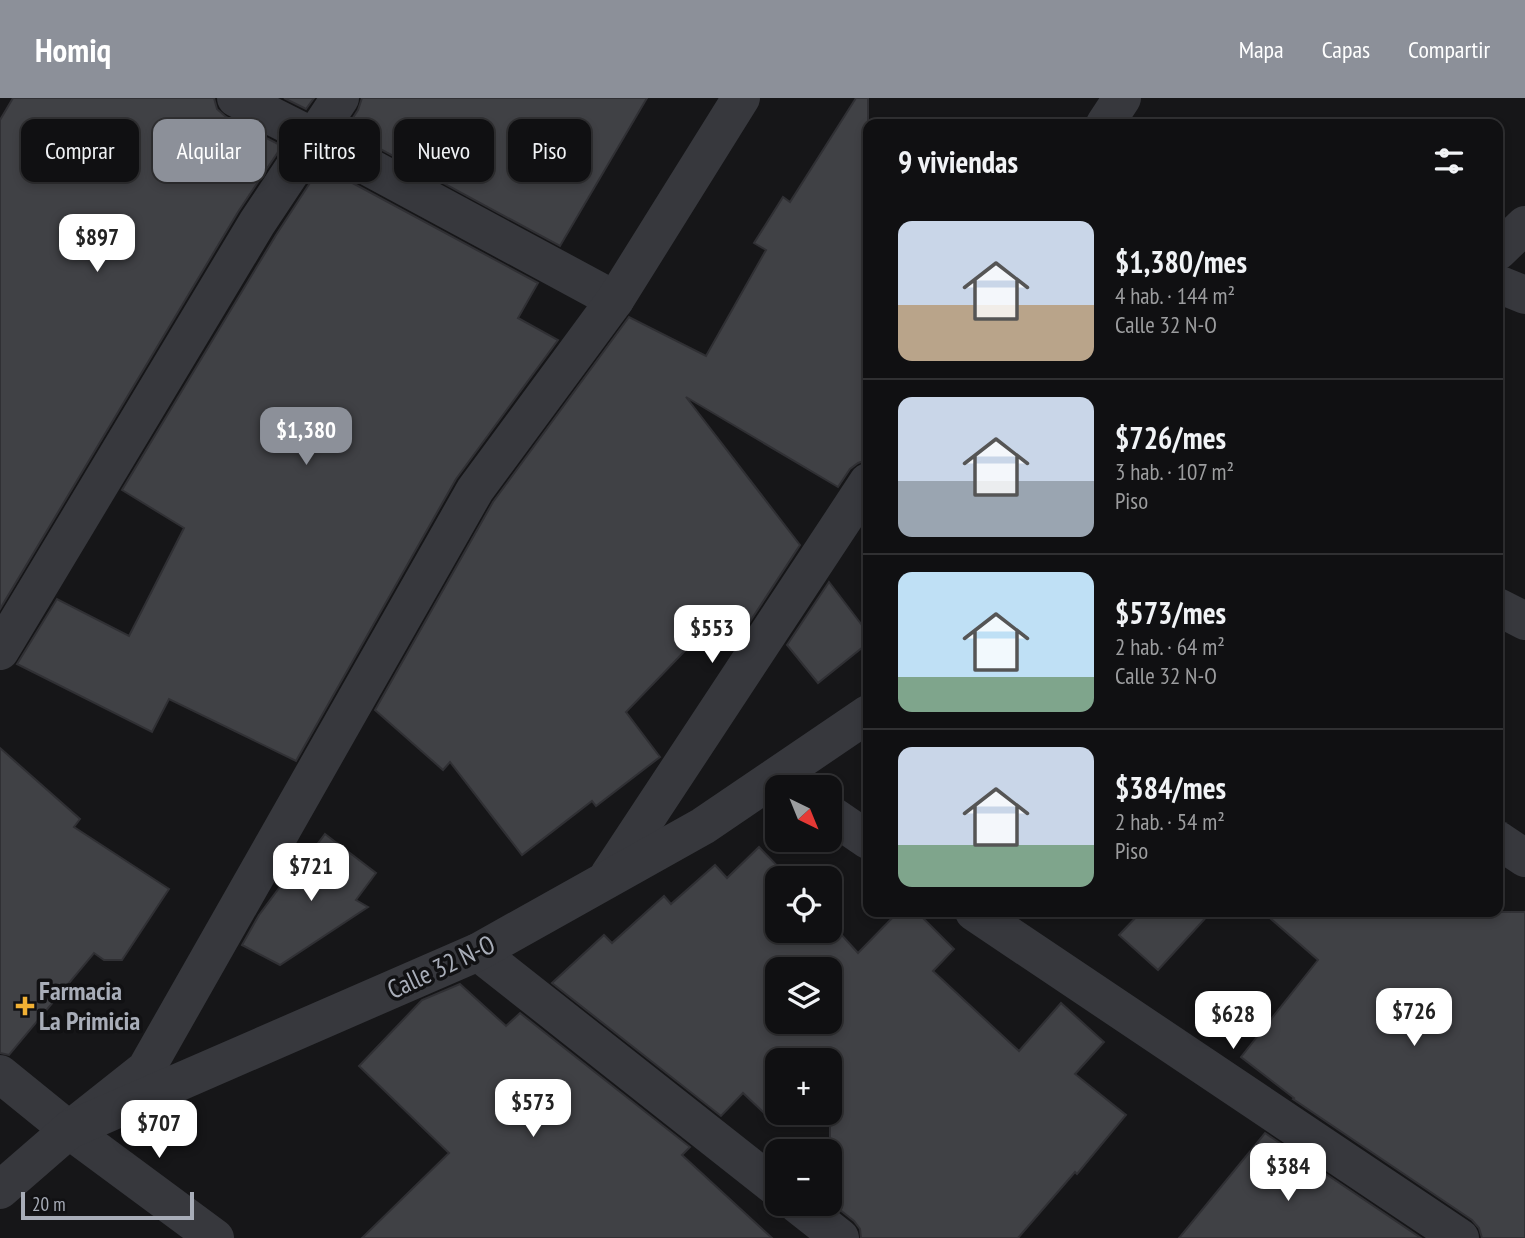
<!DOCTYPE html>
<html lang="es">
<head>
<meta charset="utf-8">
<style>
	body { margin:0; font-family:"PT Sans Narrow",sans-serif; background:#1e1e20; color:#f1f3f6; height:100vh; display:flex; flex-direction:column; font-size:26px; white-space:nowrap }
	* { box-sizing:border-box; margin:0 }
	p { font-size:23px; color:#9c9d9f }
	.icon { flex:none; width:38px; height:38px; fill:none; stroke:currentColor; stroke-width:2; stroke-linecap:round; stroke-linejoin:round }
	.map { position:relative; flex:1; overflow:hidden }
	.side { position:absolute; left:863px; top:21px; width:640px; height:798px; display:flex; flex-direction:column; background:#101012; border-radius:14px; box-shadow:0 4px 10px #0003,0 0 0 2px #303032 }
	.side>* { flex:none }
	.guide { position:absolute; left:21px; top:21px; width:665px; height:63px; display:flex; gap:14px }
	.needle { width:46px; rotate:137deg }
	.tools { position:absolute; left:765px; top:677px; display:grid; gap:14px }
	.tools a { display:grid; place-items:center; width:77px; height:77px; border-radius:14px; background:#101012; box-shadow:0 4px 10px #0003,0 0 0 2px #303032; font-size:35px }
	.scale { position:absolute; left:21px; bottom:18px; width:173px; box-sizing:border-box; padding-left:7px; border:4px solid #a8adb8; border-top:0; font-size:19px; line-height:24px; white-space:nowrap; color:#a8adb8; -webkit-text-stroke:5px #111113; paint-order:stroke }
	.price { position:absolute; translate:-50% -60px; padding:0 16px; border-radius:14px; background:#fff; color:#222; font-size:23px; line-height:46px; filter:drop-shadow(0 2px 4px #0008) }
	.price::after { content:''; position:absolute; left:50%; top:42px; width:21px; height:16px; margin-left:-10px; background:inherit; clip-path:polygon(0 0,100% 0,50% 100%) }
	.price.on { background:#8c9099; color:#fff }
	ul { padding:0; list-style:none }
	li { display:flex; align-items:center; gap:21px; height:175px; padding:0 35px }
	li+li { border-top:2px solid #303032 }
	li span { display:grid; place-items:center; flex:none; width:196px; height:140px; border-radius:14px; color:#555 }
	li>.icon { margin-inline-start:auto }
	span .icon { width:84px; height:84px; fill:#fffc; stroke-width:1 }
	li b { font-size:30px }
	h2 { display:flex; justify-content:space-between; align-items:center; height:84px; padding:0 35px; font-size:30px }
	.chip { padding:0 24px; border-radius:14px; background:#101012; box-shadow:0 4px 10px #0003,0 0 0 2px #303032; font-size:24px; line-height:63px }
	.chip.on { background:#8c9099; color:#fff }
	header { display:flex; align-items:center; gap:42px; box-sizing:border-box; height:98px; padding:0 35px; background:#8c9099; color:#fff }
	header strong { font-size:33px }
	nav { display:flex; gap:38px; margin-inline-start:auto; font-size:24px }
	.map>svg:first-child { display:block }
	.building { fill:#404145; stroke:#303034; stroke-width:2; fill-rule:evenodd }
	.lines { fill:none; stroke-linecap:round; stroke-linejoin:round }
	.minor { stroke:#37383d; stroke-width:38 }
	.poi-dot { fill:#f2b134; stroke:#111113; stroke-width:2.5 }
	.labels { text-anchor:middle; stroke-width:7; stroke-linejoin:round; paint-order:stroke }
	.street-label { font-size:26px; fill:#a8adb8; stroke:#111113 }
	.poi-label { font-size:26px; font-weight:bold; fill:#a8adb8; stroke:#111113; text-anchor:start }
</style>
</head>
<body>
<header>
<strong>Homiq</strong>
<nav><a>Mapa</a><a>Capas</a><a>Compartir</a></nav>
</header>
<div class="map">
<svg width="1525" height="1140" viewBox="0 0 1525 1140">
	<rect width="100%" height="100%" fill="#161618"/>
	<g class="building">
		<path d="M 13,0 L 214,0 L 217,11 L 226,19 L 282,48 L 238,114 L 0,511 L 0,22 Z"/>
		<path d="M 284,0 L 314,0 L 306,11 Z"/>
		<path d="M 362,0 L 647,0 L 560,148 L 345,32 L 358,12 Z"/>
		<path d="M 856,0 L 868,0 L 868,357 L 864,363 L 858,365 L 850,371 L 838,389 L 686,299 L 800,447 L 732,551 L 702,535 L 626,614 L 660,659 L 596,708 L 592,703 L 522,757 L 450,664 L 443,672 L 375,612 L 493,404 L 629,219 L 706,258 L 766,152 L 754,145 L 783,99 L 790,104 Z"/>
		<path d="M 321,68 L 538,185 L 518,220 L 558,242 L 456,381 L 296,663 L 169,601 L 152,634 L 17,566 L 57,501 L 129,538 L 184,430 L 122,392 L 276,137 Z"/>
		<path d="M 829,484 L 868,535 L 868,545 L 818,585 L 787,547 Z"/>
		<path d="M 0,650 L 80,721 L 74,729 L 169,791 L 122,862 L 104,862 L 94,855 L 9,957 L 0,955 Z"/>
		<path d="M 325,736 L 376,775 L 356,802 L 368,809 L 280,867 L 242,847 L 259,817 L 294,770 L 298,772 Z"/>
		<path d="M 759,749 L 789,780 L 777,780 L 777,833 L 830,833 L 830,824 L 858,855 L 898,814 L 917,814 L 954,851 L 933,873 L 1019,953 L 1061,905 L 1104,944 L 1075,976 L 1126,1017 L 1077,1076 L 1075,1074 L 1018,1140 L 861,1140 L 860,1131 L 854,1123 L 830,1104 L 830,962 L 777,962 L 777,1015 L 788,1015 L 777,1027 L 743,995 L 721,1018 L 552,885 L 604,837 L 612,845 L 664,798 L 671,806 L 715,767 L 727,780 ZM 777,872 L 830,872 L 830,924 L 777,924 Z"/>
		<path d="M 1141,814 L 1211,814 L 1158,872 L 1119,837 Z"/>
		<path d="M 1263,814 L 1525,814 L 1525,1140 L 1482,1140 L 1479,1130 L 1472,1122 L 1293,1001 L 1294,1000 L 1241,959 L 1318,862 Z"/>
		<path d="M 460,886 L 506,928 L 520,915 L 690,1049 L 682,1057 L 772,1140 L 362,1140 L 449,1055 L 359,968 L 422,902 Z"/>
		<path d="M 1265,1035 L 1421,1140 L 1179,1140 Z"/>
	</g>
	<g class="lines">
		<g class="minor">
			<path d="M 236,0 L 315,40 L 615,202"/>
			<path d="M 1105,26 L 1122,0"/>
			<path d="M 1498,153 L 1525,127"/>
			<path d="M 1498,186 L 1525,197"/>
			<path d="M 1498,509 L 1525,523"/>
			<path d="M 0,553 L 257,125 L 340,0"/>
			<path d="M 830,716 L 868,742"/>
			<path d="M 1498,742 L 1525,760"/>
			<path d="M 609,777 L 868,384"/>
			<path d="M 974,814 L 1460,1140"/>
			<path d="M 478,854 L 777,1090"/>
			<path d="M 0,976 L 69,1032 L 215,1140"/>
			<path d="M 69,1032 L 146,971 L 475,392 L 615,202 L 741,0"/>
			<path d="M 0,1092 L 69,1032 L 478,854 L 703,728 L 868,616"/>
			<path d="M 797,1106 L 840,1140"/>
		</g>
	</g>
	<path class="poi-dot" d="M21.5 897.5h7v7h7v7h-7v7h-7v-7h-7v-7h7z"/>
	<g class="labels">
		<g class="street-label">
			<text transform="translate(441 869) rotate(-25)" y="9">Calle 32 N-O</text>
		</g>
		<g class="poi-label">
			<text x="39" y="902">Farmacia<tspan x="39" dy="30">La Primicia</tspan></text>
		</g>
	</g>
</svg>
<div class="tools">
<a><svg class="needle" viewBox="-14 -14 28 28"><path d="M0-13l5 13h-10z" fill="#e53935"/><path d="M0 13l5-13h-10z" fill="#9c9d9f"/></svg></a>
<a><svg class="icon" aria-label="locate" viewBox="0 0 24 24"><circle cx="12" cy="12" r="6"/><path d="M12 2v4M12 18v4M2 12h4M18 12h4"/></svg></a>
<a><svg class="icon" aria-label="layers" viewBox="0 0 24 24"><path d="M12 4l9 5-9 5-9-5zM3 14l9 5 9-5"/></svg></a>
<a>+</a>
<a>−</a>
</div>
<div class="scale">20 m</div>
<b class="price" style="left:97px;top:176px">$897</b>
<b class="price on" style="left:306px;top:369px">$1,380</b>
<b class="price" style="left:712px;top:567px">$553</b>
<b class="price" style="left:311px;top:805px">$721</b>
<b class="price" style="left:1414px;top:950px">$726</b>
<b class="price" style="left:1233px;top:953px">$628</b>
<b class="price" style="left:533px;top:1041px">$573</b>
<b class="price" style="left:159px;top:1062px">$707</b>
<b class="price" style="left:1288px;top:1105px">$384</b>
<div class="guide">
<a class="chip">Comprar</a>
<a class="chip on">Alquilar</a>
<a class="chip">Filtros</a>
<a class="chip">Nuevo</a>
<a class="chip">Piso</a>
</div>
<section class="side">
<h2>9 viviendas<svg class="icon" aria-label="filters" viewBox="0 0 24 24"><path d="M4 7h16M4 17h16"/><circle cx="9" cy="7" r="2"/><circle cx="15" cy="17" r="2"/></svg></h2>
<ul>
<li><span style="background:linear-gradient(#c9d6e8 60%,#b9a48a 0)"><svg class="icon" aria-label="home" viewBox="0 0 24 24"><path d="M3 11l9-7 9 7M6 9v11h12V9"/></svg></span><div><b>$1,380/mes</b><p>4 hab. · 144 m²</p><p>Calle 32 N-O</p></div></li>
<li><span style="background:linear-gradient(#c9d6e8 60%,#9aa5b1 0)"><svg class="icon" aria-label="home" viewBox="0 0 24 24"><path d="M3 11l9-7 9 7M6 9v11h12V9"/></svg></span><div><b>$726/mes</b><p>3 hab. · 107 m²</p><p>Piso</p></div></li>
<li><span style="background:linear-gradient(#bfe0f5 75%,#7fa58c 0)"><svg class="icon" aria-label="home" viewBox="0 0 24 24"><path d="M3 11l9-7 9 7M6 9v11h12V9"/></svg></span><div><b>$573/mes</b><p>2 hab. · 64 m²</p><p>Calle 32 N-O</p></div></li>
<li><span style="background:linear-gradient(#c9d6e8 70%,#7fa58c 0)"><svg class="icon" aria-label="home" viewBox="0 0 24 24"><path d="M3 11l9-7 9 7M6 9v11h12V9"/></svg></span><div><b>$384/mes</b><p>2 hab. · 54 m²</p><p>Piso</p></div></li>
</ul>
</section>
</div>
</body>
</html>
